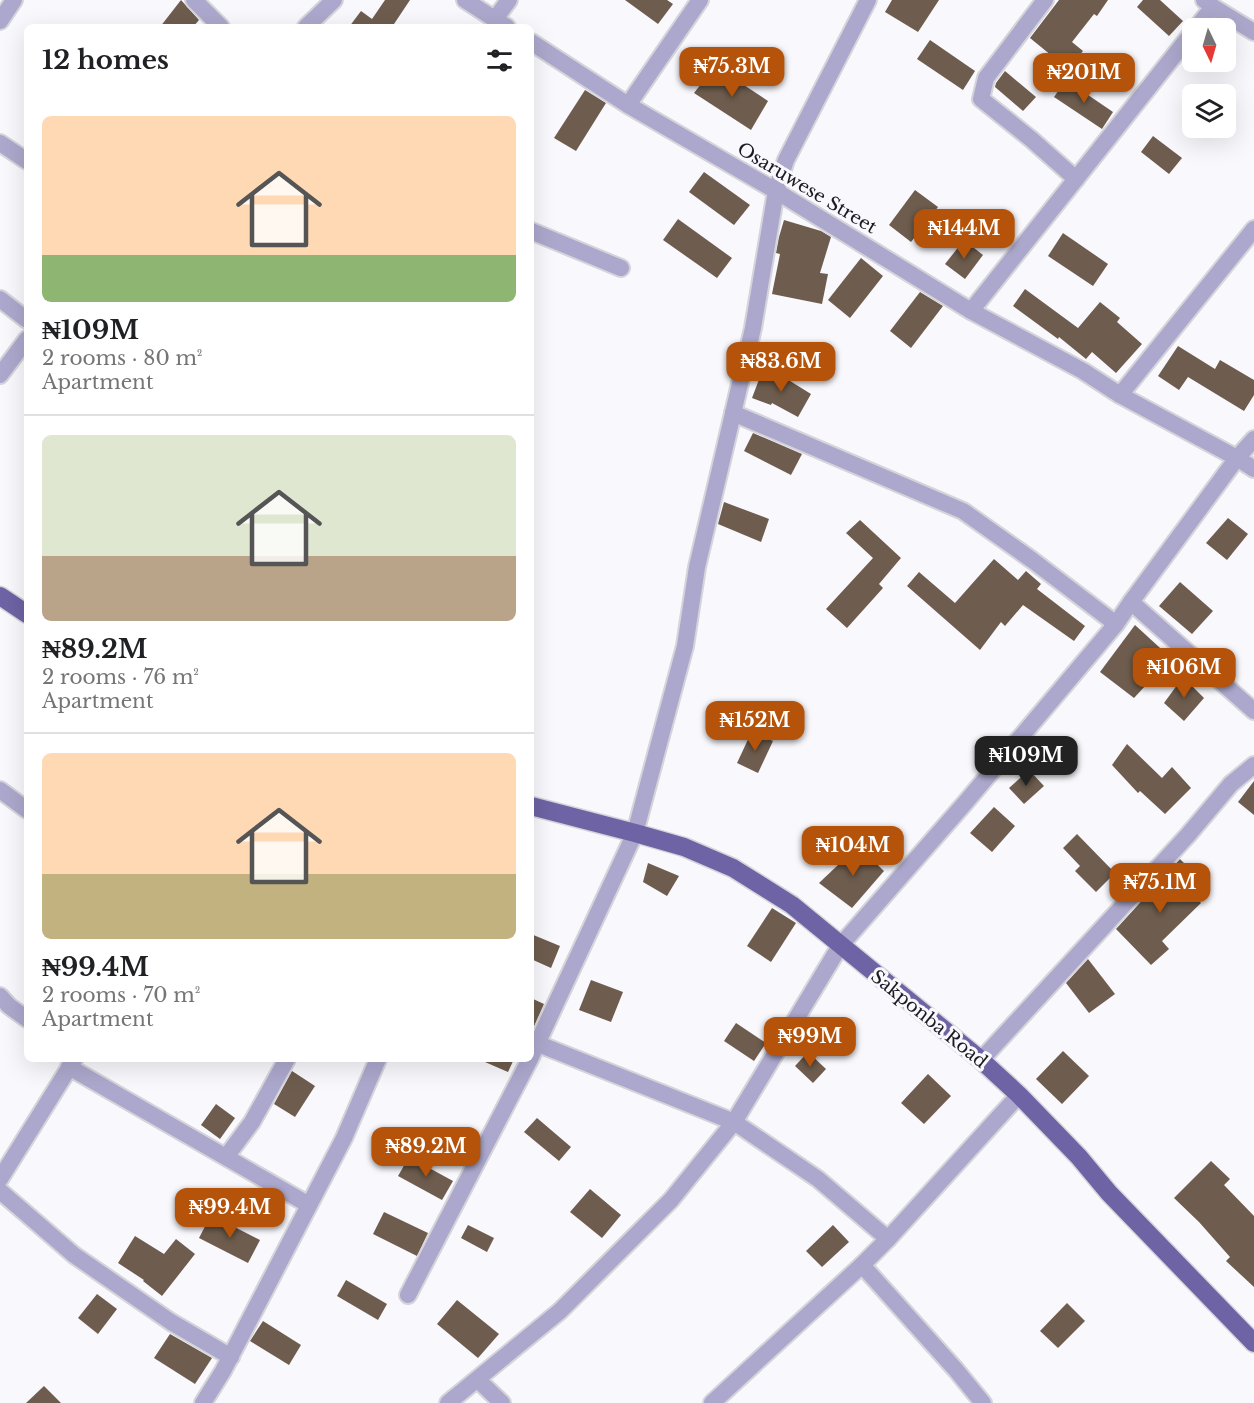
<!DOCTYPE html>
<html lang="en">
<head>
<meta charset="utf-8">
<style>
	body { margin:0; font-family:"Libre Baskerville",serif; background:#f2f2f2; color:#202124; height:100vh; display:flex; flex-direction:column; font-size:22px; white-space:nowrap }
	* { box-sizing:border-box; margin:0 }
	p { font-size:20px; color:#757577 }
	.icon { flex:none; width:33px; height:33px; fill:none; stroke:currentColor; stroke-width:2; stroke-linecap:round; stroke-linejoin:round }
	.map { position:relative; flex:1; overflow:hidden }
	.side { position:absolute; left:24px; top:24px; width:510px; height:1038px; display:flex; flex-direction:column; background:#fff; border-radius:9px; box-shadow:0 6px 24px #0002 }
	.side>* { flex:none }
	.needle { width:39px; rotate:175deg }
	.buttons { position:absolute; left:1182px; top:18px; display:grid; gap:12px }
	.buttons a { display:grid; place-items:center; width:54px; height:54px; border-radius:9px; background:#fff; box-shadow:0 6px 24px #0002; font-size:30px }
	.price { position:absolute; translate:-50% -51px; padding:0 14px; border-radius:12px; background:#b45309; color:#fff; font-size:20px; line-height:39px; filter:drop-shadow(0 2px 3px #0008) }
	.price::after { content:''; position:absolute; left:50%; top:36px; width:18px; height:14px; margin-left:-9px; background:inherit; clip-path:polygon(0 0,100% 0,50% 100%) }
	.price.active { background:#222; color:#fff }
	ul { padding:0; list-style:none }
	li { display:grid; align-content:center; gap:12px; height:318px; padding:0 18px }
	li+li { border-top:2px solid #e0e0e0 }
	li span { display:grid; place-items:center; height:186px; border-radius:9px; color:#555 }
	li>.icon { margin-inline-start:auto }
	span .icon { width:108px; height:108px; fill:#fffc; stroke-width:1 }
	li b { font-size:26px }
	h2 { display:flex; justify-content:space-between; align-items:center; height:72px; padding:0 18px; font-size:26px }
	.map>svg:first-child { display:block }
	.building { fill:#6e5d4e }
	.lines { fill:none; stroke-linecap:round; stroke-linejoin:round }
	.minor-casing { stroke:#d5d4da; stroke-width:20 }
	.major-casing { stroke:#d5d4da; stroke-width:21 }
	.minor { stroke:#aca8cd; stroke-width:16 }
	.major { stroke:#6e63a4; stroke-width:18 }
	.labels { text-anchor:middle; stroke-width:6; stroke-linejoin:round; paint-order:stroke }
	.street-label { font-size:18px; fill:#1b1a23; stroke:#f9f8fd }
</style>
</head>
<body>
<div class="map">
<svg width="1254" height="1403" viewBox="0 0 1254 1403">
	<rect width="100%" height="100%" fill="#f9f8fd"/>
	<g class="building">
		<path d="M 181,0 L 199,20 L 193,27 L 160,27 Z"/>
		<path d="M 385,0 L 410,0 L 392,27 L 349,27 L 361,11 L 372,19 Z"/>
		<path d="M 625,0 L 667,0 L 673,4 L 658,24 Z"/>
		<path d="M 892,0 L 939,0 L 918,32 L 885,12 Z"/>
		<path d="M 1059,0 L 1108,0 L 1097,16 L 1094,14 L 1072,42 L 1083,51 L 1068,69 L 1030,38 Z"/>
		<path d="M 1143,0 L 1160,0 L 1183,21 L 1169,36 L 1137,7 Z"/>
		<path d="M 930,40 L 975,71 L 963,90 L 917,59 Z"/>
		<path d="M 715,66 L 768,101 L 751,130 L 694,93 Z"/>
		<path d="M 1005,71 L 1036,97 L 1023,111 L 995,87 L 996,83 Z"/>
		<path d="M 1066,80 L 1113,112 L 1102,129 L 1054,97 Z"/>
		<path d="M 585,90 L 606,103 L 576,151 L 554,138 Z"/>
		<path d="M 1153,136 L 1182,158 L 1169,174 L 1141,152 Z"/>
		<path d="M 704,172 L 750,205 L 734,225 L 689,192 Z"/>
		<path d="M 915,190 L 938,207 L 911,242 L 889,225 Z"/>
		<path d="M 678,219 L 732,258 L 717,278 L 663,240 Z"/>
		<path d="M 784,220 L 821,231 L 831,237 L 820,273 L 828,274 L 822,304 L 772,294 L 780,254 L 776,253 L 779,237 Z"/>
		<path d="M 1063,233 L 1108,264 L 1093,286 L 1048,256 Z"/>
		<path d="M 964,240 L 983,255 L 965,279 L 945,264 Z"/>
		<path d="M 861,258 L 883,276 L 850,318 L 828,300 Z"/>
		<path d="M 1025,289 L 1078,328 L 1100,302 L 1120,318 L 1117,322 L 1142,344 L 1116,373 L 1092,352 L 1086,359 L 1059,337 L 1058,339 L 1013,306 Z"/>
		<path d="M 920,292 L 943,306 L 911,348 L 890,331 Z"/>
		<path d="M 1178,346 L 1215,369 L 1220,360 L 1254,380 L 1254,395 L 1244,411 L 1188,377 L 1179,390 L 1158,376 Z"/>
		<path d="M 763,369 L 782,376 L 811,394 L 798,417 L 772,403 L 771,405 L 752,398 Z"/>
		<path d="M 753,433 L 802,454 L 791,475 L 744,451 Z"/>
		<path d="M 724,502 L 769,519 L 761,542 L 718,524 Z"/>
		<path d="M 1228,518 L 1248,534 L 1227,560 L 1206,543 Z"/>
		<path d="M 860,520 L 901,558 L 879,584 L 883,588 L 847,628 L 826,609 L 873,558 L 846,533 Z"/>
		<path d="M 994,559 L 1018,580 L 1026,571 L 1041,584 L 1037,589 L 1085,626 L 1074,641 L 1023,605 L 1005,626 L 1001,622 L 980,650 L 907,586 L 919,572 L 955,603 Z"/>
		<path d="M 1180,582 L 1213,611 L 1192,634 L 1159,606 Z"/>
		<path d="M 1135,625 L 1171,658 L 1134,698 L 1100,672 Z"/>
		<path d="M 1183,677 L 1204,698 L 1184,721 L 1164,703 Z"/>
		<path d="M 752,731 L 773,741 L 758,773 L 737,763 Z"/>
		<path d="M 1127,744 L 1162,778 L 1172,767 L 1191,788 L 1165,814 L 1140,791 L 1138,793 L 1112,765 Z"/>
		<path d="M 1029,770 L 1044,786 L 1024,804 L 1009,788 Z"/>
		<path d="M 1254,781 L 1254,815 L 1238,802 Z"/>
		<path d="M 994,807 L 1015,826 L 992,852 L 970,833 Z"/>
		<path d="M 1077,834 L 1115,873 L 1096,892 L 1075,871 L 1080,866 L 1063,848 Z"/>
		<path d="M 858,846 L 884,871 L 852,908 L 819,883 Z"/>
		<path d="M 1180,859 L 1192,871 L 1181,883 L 1201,903 L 1162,941 L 1169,949 L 1151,965 L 1116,929 Z"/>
		<path d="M 648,863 L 679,876 L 667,896 L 643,882 Z"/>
		<path d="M 772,908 L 796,923 L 771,962 L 747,946 Z"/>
		<path d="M 531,934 L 560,946 L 551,968 L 531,959 Z"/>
		<path d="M 1088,959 L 1115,994 L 1089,1013 L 1066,983 Z"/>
		<path d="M 591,980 L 623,992 L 611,1022 L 579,1010 Z"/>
		<path d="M 531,998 L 544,1004 L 532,1031 L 531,1031 Z"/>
		<path d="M 736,1023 L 766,1043 L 754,1061 L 724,1041 Z"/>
		<path d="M 1063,1051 L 1089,1076 L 1062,1104 L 1036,1079 Z"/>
		<path d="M 808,1052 L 826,1069 L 813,1083 L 795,1066 Z"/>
		<path d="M 478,1059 L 514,1059 L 508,1072 Z"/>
		<path d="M 292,1071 L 315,1086 L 295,1117 L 274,1104 Z"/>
		<path d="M 928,1074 L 951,1096 L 924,1124 L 901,1103 Z"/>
		<path d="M 216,1104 L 235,1118 L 220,1139 L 201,1125 Z"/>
		<path d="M 537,1118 L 571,1147 L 559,1161 L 524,1132 Z"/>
		<path d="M 409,1157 L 453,1181 L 442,1200 L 398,1176 Z"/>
		<path d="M 1211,1161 L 1230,1179 L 1224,1185 L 1254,1216 L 1254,1287 L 1226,1261 L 1230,1257 L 1199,1222 L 1174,1198 Z"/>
		<path d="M 590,1189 L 621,1215 L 602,1238 L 570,1212 Z"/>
		<path d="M 384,1212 L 428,1233 L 417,1256 L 373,1234 Z"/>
		<path d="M 211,1215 L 260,1240 L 248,1263 L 199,1238 Z"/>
		<path d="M 468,1225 L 494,1238 L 487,1252 L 461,1238 Z"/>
		<path d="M 833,1225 L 849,1242 L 822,1267 L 806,1251 Z"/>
		<path d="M 135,1236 L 164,1254 L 176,1239 L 195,1254 L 162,1296 L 143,1281 L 144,1280 L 118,1263 Z"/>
		<path d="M 346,1280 L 387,1304 L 378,1320 L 337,1296 Z"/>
		<path d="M 97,1294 L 117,1309 L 98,1334 L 78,1318 Z"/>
		<path d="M 457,1300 L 499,1334 L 478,1358 L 437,1324 Z"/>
		<path d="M 1067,1303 L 1085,1321 L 1058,1348 L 1040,1331 Z"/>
		<path d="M 263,1321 L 301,1345 L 289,1365 L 250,1341 Z"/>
		<path d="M 170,1334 L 212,1358 L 195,1384 L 154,1358 Z"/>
		<path d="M 44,1386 L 61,1403 L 26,1403 Z"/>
	</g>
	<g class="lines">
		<defs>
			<g id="minor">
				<path d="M 194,0 L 221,27"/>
				<path d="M 465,0 L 507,27"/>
				<path d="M 1045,0 L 986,78 L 981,99 L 1031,139 L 1076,179"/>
				<path d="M 1204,0 L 1213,7 L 1254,32"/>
				<path d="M 495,19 L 509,0"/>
				<path d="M 0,21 L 14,0"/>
				<path d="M 306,27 L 334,0"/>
				<path d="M 1196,28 L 1213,7"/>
				<path d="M 531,42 L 628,105 L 776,191 L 971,311 L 1083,371 L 1120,395 L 1237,458 L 1254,469"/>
				<path d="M 628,105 L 700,0"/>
				<path d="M 0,143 L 27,161"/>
				<path d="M 531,231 L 621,268"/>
				<path d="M 0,299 L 27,320"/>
				<path d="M 971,311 L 1192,33"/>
				<path d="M 0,375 L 27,339"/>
				<path d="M 1120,395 L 1254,229"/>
				<path d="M 733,413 L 963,511 L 1032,560 L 1116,624"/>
				<path d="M 1131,602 L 1254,711"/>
				<path d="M 0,790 L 27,810"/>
				<path d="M 0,996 L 9,1006 L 27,1019"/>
				<path d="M 531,1041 L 734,1122 L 818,1179 L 888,1239"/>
				<path d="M 531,1057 L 635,833 L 685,646 L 697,567 L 753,328 L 776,191 L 786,160 L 868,0"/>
				<path d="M 981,1060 L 1188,835 L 1231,784 L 1254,765"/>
				<path d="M 69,1067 L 309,1205"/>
				<path d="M 226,1157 L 252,1122 L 287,1059"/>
				<path d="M 0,1179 L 74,1060"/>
				<path d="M 0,1191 L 74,1255 L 171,1322 L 231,1357"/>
				<path d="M 862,1265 L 956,1370 L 983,1403"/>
				<path d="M 408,1295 L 530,1059"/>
				<path d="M 478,1380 L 502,1403"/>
				<path d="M 203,1403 L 223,1371 L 344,1138 L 378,1059"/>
				<path d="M 448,1403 L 560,1311 L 671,1200 L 734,1122 L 840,946 L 965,803 L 1116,624 L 1131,602 L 1237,458 L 1254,439"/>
				<path d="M 712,1403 L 862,1265 L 888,1239 L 1019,1095"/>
			</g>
			<g id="major">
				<path d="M 0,596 L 27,614"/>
				<path d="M 531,806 L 635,833 L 684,847 L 733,868 L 792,905 L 981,1060 L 1019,1095 L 1079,1157 L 1109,1193 L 1254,1343"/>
			</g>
		</defs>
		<use href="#minor" class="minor-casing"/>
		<use href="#major" class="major-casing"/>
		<use href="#minor" class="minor"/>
		<use href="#major" class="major"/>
	</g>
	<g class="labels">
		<g class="street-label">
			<text transform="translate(807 188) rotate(31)" y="6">Osaruwese Street</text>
			<text transform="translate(929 1019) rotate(39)" y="6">Sakponba Road</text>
		</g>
	</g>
</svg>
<div class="buttons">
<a><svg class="needle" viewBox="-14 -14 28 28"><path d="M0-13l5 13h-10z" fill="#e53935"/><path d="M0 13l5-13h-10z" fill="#757577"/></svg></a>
<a><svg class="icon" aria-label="layers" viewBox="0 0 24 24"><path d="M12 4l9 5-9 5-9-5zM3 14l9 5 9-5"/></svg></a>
</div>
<b class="price" style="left:732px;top:98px">₦75.3M</b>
<b class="price" style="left:1084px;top:104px">₦201M</b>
<b class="price" style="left:964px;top:260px">₦144M</b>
<b class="price" style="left:781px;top:393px">₦83.6M</b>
<b class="price" style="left:1184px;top:699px">₦106M</b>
<b class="price" style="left:755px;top:752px">₦152M</b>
<b class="price active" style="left:1026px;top:787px">₦109M</b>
<b class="price" style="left:853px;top:877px">₦104M</b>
<b class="price" style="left:1160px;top:914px">₦75.1M</b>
<b class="price" style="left:810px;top:1068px">₦99M</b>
<b class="price" style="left:426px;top:1178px">₦89.2M</b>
<b class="price" style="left:230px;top:1239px">₦99.4M</b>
<section class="side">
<h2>12 homes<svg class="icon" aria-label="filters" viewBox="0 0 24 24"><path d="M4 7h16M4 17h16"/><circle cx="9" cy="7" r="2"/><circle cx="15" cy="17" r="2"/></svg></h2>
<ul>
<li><span style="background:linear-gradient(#ffd9b3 75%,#8fb573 0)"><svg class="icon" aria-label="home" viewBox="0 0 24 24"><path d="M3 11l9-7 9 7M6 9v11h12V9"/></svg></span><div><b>₦109M</b><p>2 rooms · 80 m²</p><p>Apartment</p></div></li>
<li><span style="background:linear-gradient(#dfe7d0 65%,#b9a48a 0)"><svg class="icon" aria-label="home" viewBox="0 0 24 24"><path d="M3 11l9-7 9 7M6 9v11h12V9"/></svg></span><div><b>₦89.2M</b><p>2 rooms · 76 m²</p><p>Apartment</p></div></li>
<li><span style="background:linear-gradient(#ffd9b3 65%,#c2b280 0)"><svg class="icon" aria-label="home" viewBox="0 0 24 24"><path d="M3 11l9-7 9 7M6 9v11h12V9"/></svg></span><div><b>₦99.4M</b><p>2 rooms · 70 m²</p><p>Apartment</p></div></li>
</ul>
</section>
</div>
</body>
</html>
